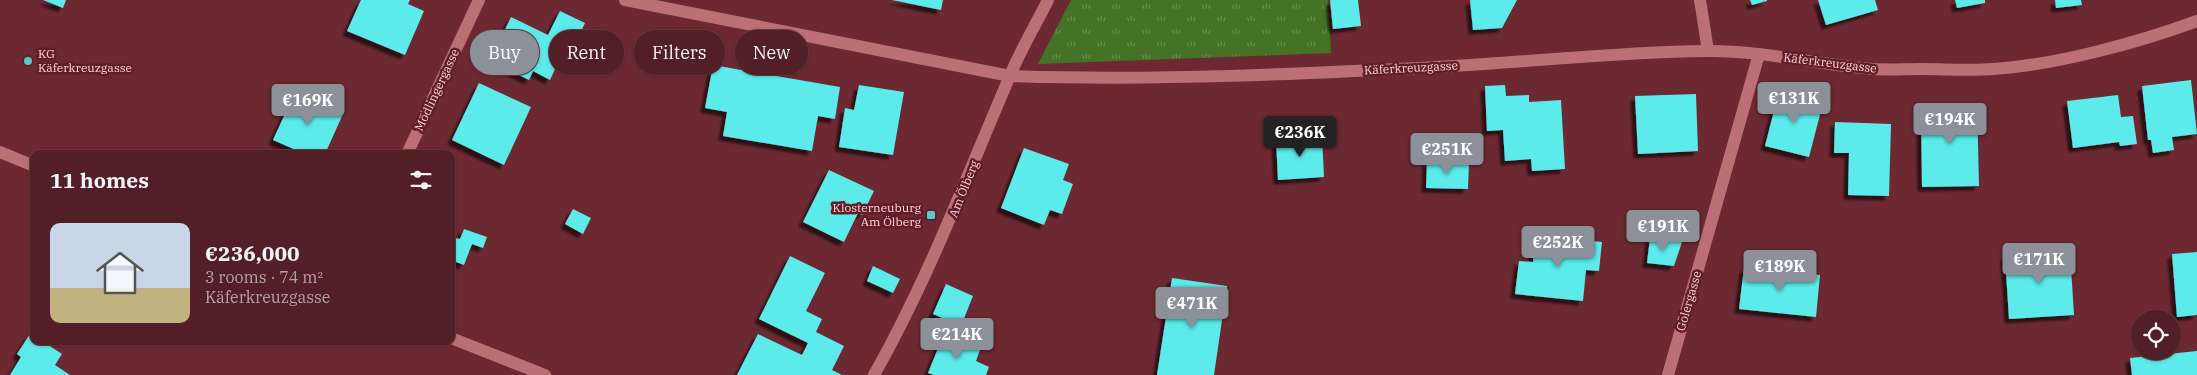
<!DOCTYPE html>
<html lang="en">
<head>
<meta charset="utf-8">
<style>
	body { margin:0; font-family:"IBM Plex Serif",serif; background:#58272e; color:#f1f3f6; height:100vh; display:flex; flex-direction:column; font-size:19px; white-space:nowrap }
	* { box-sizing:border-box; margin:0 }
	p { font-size:16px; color:#b5a2a7 }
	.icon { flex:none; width:28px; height:28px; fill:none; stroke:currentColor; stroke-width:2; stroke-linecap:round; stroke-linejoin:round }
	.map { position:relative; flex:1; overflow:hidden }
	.drawer { position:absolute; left:30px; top:150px; width:425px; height:195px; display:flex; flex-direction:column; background:#521f26; border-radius:10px; box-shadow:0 1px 4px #0004,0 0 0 1px #683d43 }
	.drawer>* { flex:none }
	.top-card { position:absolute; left:470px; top:30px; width:475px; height:45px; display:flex; gap:10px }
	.controls { position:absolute; left:2131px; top:310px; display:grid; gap:10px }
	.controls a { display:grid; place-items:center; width:50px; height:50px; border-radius:50%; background:#521f26; box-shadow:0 1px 4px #0004,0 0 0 1px #683d43; font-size:25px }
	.price { position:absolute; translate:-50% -42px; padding:0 11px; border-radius:5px; background:#8c9099; color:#fff; font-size:16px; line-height:32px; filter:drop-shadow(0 1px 2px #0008) }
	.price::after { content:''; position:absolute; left:50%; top:30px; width:15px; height:11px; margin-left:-8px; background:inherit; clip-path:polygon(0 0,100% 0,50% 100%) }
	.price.selected { background:#222; color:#fff }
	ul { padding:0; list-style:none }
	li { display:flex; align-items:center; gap:15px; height:125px; padding:0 20px }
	li span { display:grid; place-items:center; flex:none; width:140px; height:100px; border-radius:10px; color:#555 }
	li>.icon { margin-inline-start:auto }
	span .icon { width:60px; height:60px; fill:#fffc; stroke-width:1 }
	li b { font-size:21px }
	h2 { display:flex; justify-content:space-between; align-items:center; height:60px; padding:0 20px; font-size:21px }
	.tag { padding:0 18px; border-radius:22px; background:#521f26; box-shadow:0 1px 4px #0004,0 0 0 1px #683d43; font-size:18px; line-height:45px }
	.tag.selected { background:#8c9099; color:#fff }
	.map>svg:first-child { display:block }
	.grass { fill:url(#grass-tufts) }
	.building { fill:#5ceaea; filter:url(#shadow) }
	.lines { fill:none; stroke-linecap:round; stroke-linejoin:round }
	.minor { stroke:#bc7076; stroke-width:12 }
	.poi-dot { fill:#52cdcd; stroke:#611e28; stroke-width:2 }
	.labels { text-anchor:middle; stroke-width:5; stroke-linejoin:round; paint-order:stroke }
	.poi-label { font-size:12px; fill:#fed3d5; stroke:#611e28; text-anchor:start }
	.street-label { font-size:12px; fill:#fed3d5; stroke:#611e28 }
</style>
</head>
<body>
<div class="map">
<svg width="2197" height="375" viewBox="0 0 2197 375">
	<defs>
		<pattern id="grass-tufts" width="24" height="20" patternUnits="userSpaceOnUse" patternTransform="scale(1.25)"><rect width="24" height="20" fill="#447325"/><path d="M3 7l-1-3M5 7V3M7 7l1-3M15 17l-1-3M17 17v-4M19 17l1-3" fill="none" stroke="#698c4e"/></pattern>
		<filter id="shadow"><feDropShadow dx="-4.5" dy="4.5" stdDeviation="1" flood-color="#0009"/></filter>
	</defs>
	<rect width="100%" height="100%" fill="#6d2932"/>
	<path class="grass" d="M 1071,0 L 1328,0 L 1331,53 L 1038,64 Z"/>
	<g class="building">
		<path d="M 43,0 L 66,0 L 63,8 Z"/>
		<path d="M 361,0 L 410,0 L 408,4 L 424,11 L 405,55 L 347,31 Z"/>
		<path d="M 892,0 L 943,0 L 941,10 Z"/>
		<path d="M 1330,0 L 1358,0 L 1361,26 L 1333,29 Z"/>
		<path d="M 1470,0 L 1517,0 L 1502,28 L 1473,30 Z"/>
		<path d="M 1750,0 L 1767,0 L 1767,1 L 1752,5 Z"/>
		<path d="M 1818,0 L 1875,0 L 1878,10 L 1826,25 Z"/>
		<path d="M 1955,0 L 1985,0 L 1985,3 L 1957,8 Z"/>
		<path d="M 2055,0 L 2081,0 L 2082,5 L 2056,8 Z"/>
		<path d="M 560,11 L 585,23 L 568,59 L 561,56 L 550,80 L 533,71 L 529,80 L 490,61 L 511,17 L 548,35 Z"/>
		<path d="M 713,65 L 840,87 L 835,119 L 818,116 L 812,151 L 723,136 L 727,112 L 705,108 Z"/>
		<path d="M 2191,80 L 2197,134 L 2172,137 L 2174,150 L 2153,153 L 2151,140 L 2148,140 L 2142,86 Z"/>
		<path d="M 479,83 L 531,107 L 504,165 L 452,140 Z"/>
		<path d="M 859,85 L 904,92 L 893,155 L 839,147 L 845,108 L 854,110 Z"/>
		<path d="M 1505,85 L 1506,96 L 1529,95 L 1529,102 L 1561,100 L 1565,169 L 1532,171 L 1531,159 L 1505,161 L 1503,130 L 1487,131 L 1485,86 Z"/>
		<path d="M 1779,91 L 1823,103 L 1809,157 L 1765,146 Z"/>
		<path d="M 295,92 L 343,114 L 325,154 L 305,154 L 273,140 Z"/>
		<path d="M 1696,94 L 1698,151 L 1638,154 L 1635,96 Z"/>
		<path d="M 2118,95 L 2121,117 L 2133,116 L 2137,144 L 2120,146 L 2119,142 L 2073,148 L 2067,101 Z"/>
		<path d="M 1977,103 L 1979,186 L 1922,187 L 1921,104 Z"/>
		<path d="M 1835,122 L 1891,124 L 1889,196 L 1848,195 L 1849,153 L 1834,153 Z"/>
		<path d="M 1322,136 L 1324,177 L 1278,180 L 1276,139 Z"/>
		<path d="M 1024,148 L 1069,164 L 1063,180 L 1073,184 L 1062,214 L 1050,210 L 1044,225 L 1001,208 Z"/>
		<path d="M 1427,161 L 1469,163 L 1468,189 L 1426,188 Z"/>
		<path d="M 829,170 L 874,191 L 862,215 L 858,213 L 844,242 L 803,222 Z"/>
		<path d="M 573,209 L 591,218 L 583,234 L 565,224 Z"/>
		<path d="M 464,229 L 487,237 L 483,248 L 472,244 L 464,265 L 451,260 L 451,245 L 455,238 L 460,239 Z"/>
		<path d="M 1535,235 L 1602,242 L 1599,271 L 1586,270 L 1583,301 L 1515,294 L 1519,261 L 1533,262 Z"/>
		<path d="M 1650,238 L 1682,242 L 1674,266 L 1647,263 Z"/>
		<path d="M 2070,252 L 2074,315 L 2009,319 L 2005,256 Z"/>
		<path d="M 2197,252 L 2197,315 L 2177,317 L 2172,254 Z"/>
		<path d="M 790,256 L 825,273 L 806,311 L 822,319 L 816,332 L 844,346 L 832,370 L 842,375 L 737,375 L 758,334 L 802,355 L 808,343 L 759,319 Z"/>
		<path d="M 873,266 L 900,279 L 893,293 L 867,281 Z"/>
		<path d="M 1744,268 L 1820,275 L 1816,317 L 1739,309 Z"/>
		<path d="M 1172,278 L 1227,286 L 1214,375 L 1157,375 Z"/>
		<path d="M 946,284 L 973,296 L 961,326 L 933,314 Z"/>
		<path d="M 30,334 L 34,336 L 34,341 L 42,341 L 62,354 L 55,365 L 70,375 L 10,375 L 21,357 L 17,354 Z"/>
		<path d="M 943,336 L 980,350 L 976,361 L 989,367 L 986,375 L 934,375 L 928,373 Z"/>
		<path d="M 2197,351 L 2197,375 L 2132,375 L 2130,358 Z"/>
	</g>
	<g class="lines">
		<g class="minor">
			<path d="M 625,0 L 1010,76 C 1157,81 1306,74 1454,66 C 1538,61 1621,52 1706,51 C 1762,50 1817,65 1873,69 C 1889,70 1905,69 1921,69 C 1945,69 1969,71 1993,69 C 2056,65 2137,43 2197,21"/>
			<path d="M 1700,0 L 1708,51"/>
			<path d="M 0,152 L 34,166"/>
			<path d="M 407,154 L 479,0"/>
			<path d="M 451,338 L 545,375"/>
			<path d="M 874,375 C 928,280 966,178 1009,78 C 1020,51 1035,26 1048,0"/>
			<path d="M 1668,375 L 1759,54"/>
		</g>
	</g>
	<g class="poi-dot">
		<circle cx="28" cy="61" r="5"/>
		<rect x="926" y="210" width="10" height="10" rx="2.5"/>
	</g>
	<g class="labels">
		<g class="poi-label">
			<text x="38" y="58">KG<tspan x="38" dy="14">Käferkreuzgasse</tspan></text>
			<text x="921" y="212" text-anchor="end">Klosterneuburg<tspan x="921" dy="14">Am Ölberg</tspan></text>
		</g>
		<g class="street-label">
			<text transform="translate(1830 63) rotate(7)" y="4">Käferkreuzgasse</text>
			<text transform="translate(1411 68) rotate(-3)" y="4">Käferkreuzgasse</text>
			<text transform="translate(437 90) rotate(-65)" y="4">Mödlingergasse</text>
			<text transform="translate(964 189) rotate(-68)" y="4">Am Ölberg</text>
			<text transform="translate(1689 301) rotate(-74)" y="4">Golergasse</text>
		</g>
	</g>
</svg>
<div class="controls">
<a><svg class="icon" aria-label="locate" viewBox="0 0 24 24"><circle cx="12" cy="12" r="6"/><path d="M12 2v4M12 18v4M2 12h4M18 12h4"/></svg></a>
</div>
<b class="price" style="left:1794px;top:124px">€131K</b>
<b class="price" style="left:308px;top:126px">€169K</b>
<b class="price" style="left:1950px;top:145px">€194K</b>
<b class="price selected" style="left:1300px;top:158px">€236K</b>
<b class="price" style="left:1447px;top:175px">€251K</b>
<b class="price" style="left:1663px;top:252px">€191K</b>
<b class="price" style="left:1558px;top:268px">€252K</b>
<b class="price" style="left:2039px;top:285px">€171K</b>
<b class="price" style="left:1780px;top:292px">€189K</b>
<b class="price" style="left:1192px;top:329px">€471K</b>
<b class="price" style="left:957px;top:360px">€214K</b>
<div class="top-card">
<a class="tag selected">Buy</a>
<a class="tag">Rent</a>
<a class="tag">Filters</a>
<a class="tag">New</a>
</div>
<section class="drawer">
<h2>11 homes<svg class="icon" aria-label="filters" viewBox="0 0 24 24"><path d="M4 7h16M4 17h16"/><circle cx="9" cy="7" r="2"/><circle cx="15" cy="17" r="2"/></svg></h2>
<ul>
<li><span style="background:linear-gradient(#c9d6e8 65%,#c2b280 0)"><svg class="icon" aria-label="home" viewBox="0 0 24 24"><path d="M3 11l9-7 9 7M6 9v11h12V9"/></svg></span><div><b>€236,000</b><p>3 rooms · 74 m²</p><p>Käferkreuzgasse</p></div></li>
</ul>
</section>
</div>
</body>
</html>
